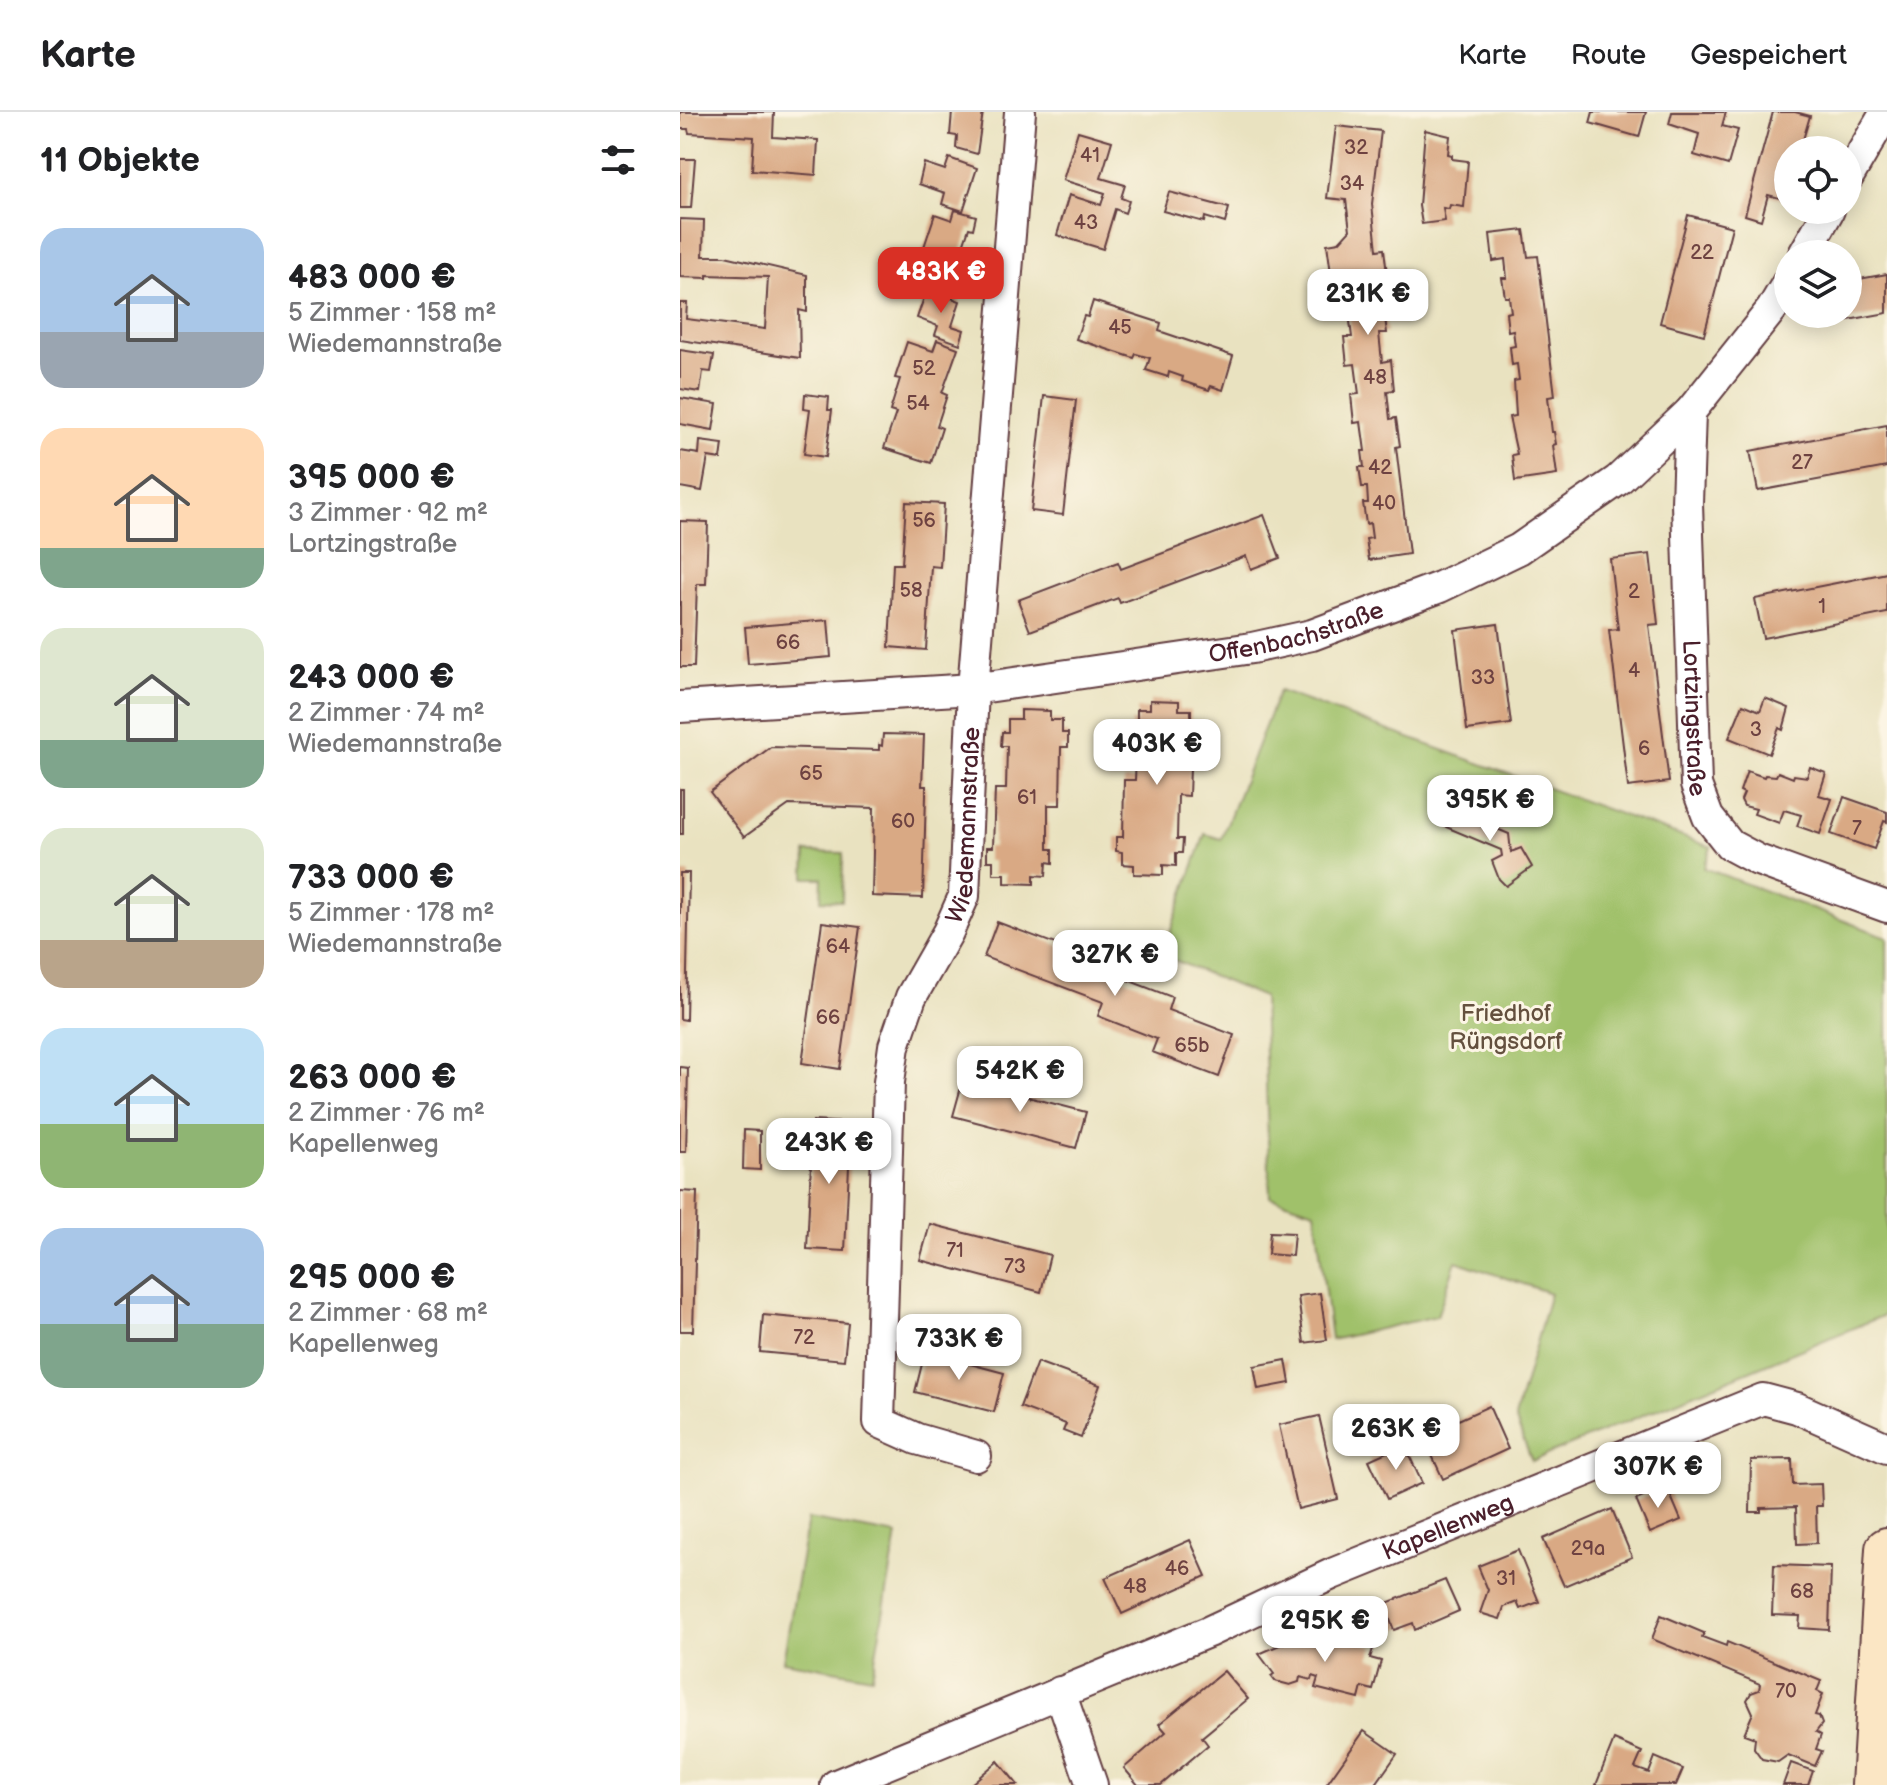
<!DOCTYPE html>
<html lang="de">
<head>
<meta charset="utf-8">
<style>
	body { margin:0; font-family:"Balsamiq Sans",sans-serif; background:#f2f2f2; color:#202124; height:100vh; display:flex; flex-direction:column; font-size:30px; white-space:nowrap }
	* { box-sizing:border-box; margin:0 }
	p { font-size:26px; color:#757577 }
	.icon { flex:none; width:44px; height:44px; fill:none; stroke:currentColor; stroke-width:2; stroke-linecap:round; stroke-linejoin:round }
	.map { position:relative; flex:1; overflow:hidden }
	.details { display:flex; flex-direction:column; background:#fff; width:680px }
	.details>* { flex:none }
	.fabs { position:absolute; left:1094px; top:24px; display:grid; gap:16px }
	.fabs a { display:grid; place-items:center; width:88px; height:88px; border-radius:50%; background:#fff; box-shadow:0 4px 20px #0003; font-size:40px }
	.price { position:absolute; translate:-50% -68px; padding:0 18px; border-radius:16px; background:#fff; color:#222; font-size:26px; line-height:52px; filter:drop-shadow(0 2px 4px #0008) }
	.price::after { content:''; position:absolute; left:50%; top:48px; width:24px; height:18px; margin-left:-12px; background:inherit; clip-path:polygon(0 0,100% 0,50% 100%) }
	.price.on { background:#d93025; color:#fff }
	ul { padding:0; list-style:none }
	li { display:flex; align-items:center; gap:24px; height:200px; padding:0 40px }
	li span { display:grid; place-items:center; flex:none; width:224px; height:160px; border-radius:24px; color:#555 }
	li>.icon { margin-inline-start:auto }
	span .icon { width:96px; height:96px; fill:#fffc; stroke-width:1 }
	li b { font-size:34px }
	h2 { display:flex; justify-content:space-between; align-items:center; height:96px; padding:0 40px; font-size:34px }
	header { display:flex; align-items:center; gap:48px; box-sizing:border-box; height:112px; padding:0 40px; background:#fff; border-bottom:2px solid #e0e0e0 }
	header strong { font-size:38px }
	nav { display:flex; gap:44px; margin-inline-start:auto; font-size:28px }
	main { display:flex; flex:1; min-height:0 }
	.map>svg:first-child { display:block }
	.green { fill:#a0c16a; stroke:#75704a; stroke-width:2 }
	.building { fill:#d9a984 }
	.lines { fill:none; stroke-linecap:round; stroke-linejoin:round }
	.minor-casing { stroke:#623c41; stroke-width:34 }
	.secondary-casing { stroke:#623c41; stroke-width:46 }
	.minor { stroke:#fff; stroke-width:30 }
	.secondary { stroke:#fbe6c4; stroke-width:42 }
	.labels { text-anchor:middle; stroke-width:6; stroke-linejoin:round; paint-order:stroke }
	.number-label { font-size:20px; fill:#6e4241 }
	.street-label { font-size:24px; fill:#4a1f2b; stroke:#fcf5e5 }
	.park-label { font-size:24px; fill:#64503e; stroke:#fcf5e5 }
</style>
</head>
<body>
<header>
<strong>Karte</strong>
<nav><a>Karte</a><a>Route</a><a>Gespeichert</a></nav>
</header>
<main>
<section class="details">
<h2>11 Objekte<svg class="icon" aria-label="filters" viewBox="0 0 24 24"><path d="M4 7h16M4 17h16"/><circle cx="9" cy="7" r="2"/><circle cx="15" cy="17" r="2"/></svg></h2>
<ul>
<li><span style="background:linear-gradient(#a9c7e8 65%,#9aa5b1 0)"><svg class="icon" aria-label="home" viewBox="0 0 24 24"><path d="M3 11l9-7 9 7M6 9v11h12V9"/></svg></span><div><b>483 000 €</b><p>5 Zimmer · 158 m²</p><p>Wiedemannstraße</p></div></li>
<li><span style="background:linear-gradient(#ffd9b3 75%,#7fa58c 0)"><svg class="icon" aria-label="home" viewBox="0 0 24 24"><path d="M3 11l9-7 9 7M6 9v11h12V9"/></svg></span><div><b>395 000 €</b><p>3 Zimmer · 92 m²</p><p>Lortzingstraße</p></div></li>
<li><span style="background:linear-gradient(#dfe7d0 70%,#7fa58c 0)"><svg class="icon" aria-label="home" viewBox="0 0 24 24"><path d="M3 11l9-7 9 7M6 9v11h12V9"/></svg></span><div><b>243 000 €</b><p>2 Zimmer · 74 m²</p><p>Wiedemannstraße</p></div></li>
<li><span style="background:linear-gradient(#dfe7d0 70%,#b9a48a 0)"><svg class="icon" aria-label="home" viewBox="0 0 24 24"><path d="M3 11l9-7 9 7M6 9v11h12V9"/></svg></span><div><b>733 000 €</b><p>5 Zimmer · 178 m²</p><p>Wiedemannstraße</p></div></li>
<li><span style="background:linear-gradient(#bfe0f5 60%,#8fb573 0)"><svg class="icon" aria-label="home" viewBox="0 0 24 24"><path d="M3 11l9-7 9 7M6 9v11h12V9"/></svg></span><div><b>263 000 €</b><p>2 Zimmer · 76 m²</p><p>Kapellenweg</p></div></li>
<li><span style="background:linear-gradient(#a9c7e8 60%,#7fa58c 0)"><svg class="icon" aria-label="home" viewBox="0 0 24 24"><path d="M3 11l9-7 9 7M6 9v11h12V9"/></svg></span><div><b>295 000 €</b><p>2 Zimmer · 68 m²</p><p>Kapellenweg</p></div></li>
</ul>
</section>
<div class="map">
<svg width="1207" height="1673" viewBox="0 0 1207 1673">
	<rect width="100%" height="100%" fill="#fcf5e5"/>
	<filter id="ink" filterUnits="userSpaceOnUse"><feTurbulence type="fractalNoise" baseFrequency=".0125" numOctaves="2"/><feDisplacementMap in="SourceGraphic" scale="16" xChannelSelector="R" yChannelSelector="G"/><feConvolveMatrix kernelMatrix="1 2 1 2 8 2 1 2 1" color-interpolation-filters="sRGB"/></filter>
	<filter id="wash" filterUnits="userSpaceOnUse"><feTurbulence type="fractalNoise" baseFrequency=".006" numOctaves="4" result="noise"/><feDisplacementMap in="SourceGraphic" scale="32" xChannelSelector="R" yChannelSelector="G"/><feGaussianBlur stdDeviation="1.8" result="paint"/><feColorMatrix in="noise" values="0 0 0 0 0 0 0 0 0 0 0 0 0 0 0 0 0 1.4 0 .05"/><feComposite in="paint" operator="in"/></filter>
	<g filter="url(#wash)">
		<rect width="100%" height="100%" fill="#e9e2c0"/>
		<g class="green">
			<path d="M 599,579 L 1031,735 L 1024,756 L 1207,825 L 1207,1202 L 852,1349 L 835,1306 L 870,1181 L 776,1149 L 757,1204 L 651,1228 L 635,1099 L 590,1085 L 583,885 L 482,843 L 525,722 L 541,727 Z"/>
			<path d="M 126,740 L 163,741 L 162,789 L 141,788 L 142,766 L 125,766 Z"/>
			<path d="M 128,1407 L 217,1423 L 192,1565 L 103,1549 Z"/>
		</g>
		<g id="blocks">
			<g class="building">
				<path d="M 0,0 L 94,0 L 93,25 L 138,28 L 136,63 L 72,58 L 74,25 L 9,21 L 8,17 L 0,17 Z"/>
				<path d="M 272,0 L 303,0 L 297,42 L 276,36 L 277,24 L 270,23 Z"/>
				<path d="M 913,0 L 966,0 L 959,25 L 910,11 Z"/>
				<path d="M 992,0 L 1046,0 L 1042,14 L 1058,18 L 1048,53 L 1014,43 L 1019,22 L 989,12 Z"/>
				<path d="M 1093,0 L 1115,0 L 1130,4 L 1120,38 L 1108,38 L 1107,88 L 1088,83 L 1081,108 L 1065,103 Z"/>
				<path d="M 656,14 L 701,19 L 692,92 L 697,138 L 704,137 L 707,162 L 692,164 L 695,192 L 703,190 L 707,221 L 699,221 L 702,250 L 711,248 L 714,278 L 707,279 L 710,307 L 716,306 L 720,334 L 716,335 L 729,442 L 689,448 L 686,427 L 692,426 L 690,411 L 686,412 L 683,391 L 688,391 L 687,375 L 682,375 L 679,355 L 684,355 L 682,339 L 685,339 L 681,310 L 674,311 L 671,283 L 679,282 L 675,252 L 667,253 L 664,225 L 672,225 L 668,194 L 660,196 L 657,167 L 652,168 L 647,132 L 659,130 L 670,118 L 666,88 L 647,86 Z"/>
				<path d="M 745,18 L 770,24 L 768,42 L 772,43 L 772,47 L 788,49 L 784,95 L 770,93 L 769,97 L 763,96 L 765,109 L 742,112 L 739,94 Z"/>
				<path d="M 398,19 L 432,29 L 421,66 L 445,73 L 441,86 L 449,89 L 445,101 L 435,97 L 423,137 L 377,123 L 389,83 L 421,93 L 425,81 L 383,68 Z"/>
				<path d="M 269,46 L 297,56 L 283,99 L 262,92 L 265,81 L 239,72 L 244,51 L 265,58 Z"/>
				<path d="M 0,47 L 15,47 L 11,96 L 0,96 Z"/>
				<path d="M 489,80 L 549,96 L 545,111 L 525,105 L 524,110 L 483,99 Z"/>
				<path d="M 275,98 L 296,104 L 293,117 L 289,116 L 275,158 L 240,147 L 255,102 L 272,108 Z"/>
				<path d="M 1008,103 L 1052,115 L 1024,223 L 980,211 Z"/>
				<path d="M 0,107 L 24,108 L 23,144 L 45,144 L 127,163 L 127,200 L 119,198 L 120,246 L 0,228 L 0,191 L 7,191 L 6,207 L 85,217 L 88,165 L 27,163 L 27,166 L 0,165 Z"/>
				<path d="M 844,118 L 848,145 L 858,144 L 875,284 L 868,285 L 872,320 L 874,320 L 876,332 L 873,333 L 877,363 L 835,369 L 832,343 L 837,342 L 829,305 L 836,304 L 834,269 L 839,268 L 837,252 L 832,253 L 830,235 L 835,234 L 833,218 L 828,219 L 826,201 L 831,200 L 829,185 L 825,185 L 822,166 L 827,166 L 825,147 L 813,149 L 810,122 Z"/>
				<path d="M 1207,162 L 1207,201 L 1157,210 L 1156,202 L 1168,202 L 1168,169 Z"/>
				<path d="M 247,177 L 280,189 L 272,214 L 284,218 L 280,232 L 255,223 L 258,214 L 237,206 Z"/>
				<path d="M 413,189 L 481,211 L 479,219 L 553,244 L 543,278 L 531,274 L 529,278 L 502,269 L 503,265 L 489,260 L 488,265 L 466,258 L 470,246 L 456,242 L 454,246 L 396,227 L 404,204 L 408,205 Z"/>
				<path d="M 257,228 L 278,236 L 262,281 L 267,283 L 257,314 L 262,316 L 251,351 L 204,336 L 216,301 L 210,299 L 220,267 L 215,266 L 227,230 L 253,239 Z"/>
				<path d="M 0,238 L 34,243 L 31,260 L 23,259 L 20,280 L 0,277 Z"/>
				<path d="M 125,282 L 149,285 L 148,298 L 152,298 L 146,345 L 124,342 L 130,297 L 124,296 Z"/>
				<path d="M 364,284 L 396,288 L 383,403 L 351,399 Z"/>
				<path d="M 0,286 L 37,292 L 33,318 L 0,312 Z"/>
				<path d="M 1207,313 L 1207,355 L 1078,379 L 1070,339 Z"/>
				<path d="M 20,329 L 43,332 L 41,347 L 28,345 L 22,379 L 0,375 L 0,339 L 19,342 Z"/>
				<path d="M 226,390 L 264,392 L 260,455 L 251,454 L 246,538 L 209,535 L 213,452 L 222,452 Z"/>
				<path d="M 584,403 L 600,446 L 571,457 L 566,444 L 440,491 L 438,486 L 350,519 L 338,488 L 438,450 L 441,457 Z"/>
				<path d="M 0,409 L 28,410 L 26,472 L 17,472 L 14,555 L 0,555 Z"/>
				<path d="M 970,442 L 978,512 L 969,513 L 989,670 L 948,675 L 929,518 L 938,517 L 930,447 Z"/>
				<path d="M 1207,461 L 1207,501 L 1083,526 L 1075,487 Z"/>
				<path d="M 148,508 L 151,545 L 68,552 L 65,515 Z"/>
				<path d="M 818,512 L 831,612 L 787,618 L 775,518 Z"/>
				<path d="M 1085,586 L 1109,596 L 1103,618 L 1099,616 L 1089,642 L 1049,626 L 1063,592 L 1080,599 Z"/>
				<path d="M 470,588 L 499,589 L 499,598 L 511,598 L 511,612 L 517,612 L 517,626 L 511,626 L 509,684 L 498,683 L 497,727 L 503,727 L 502,741 L 496,741 L 496,754 L 483,753 L 483,763 L 454,762 L 454,753 L 442,752 L 442,740 L 436,739 L 436,725 L 443,725 L 444,668 L 455,668 L 457,624 L 451,624 L 451,610 L 457,610 L 457,597 L 470,597 Z"/>
				<path d="M 341,598 L 370,599 L 370,608 L 382,608 L 382,621 L 388,621 L 388,635 L 381,635 L 380,693 L 368,693 L 368,737 L 373,737 L 373,751 L 367,750 L 366,764 L 354,763 L 354,772 L 325,771 L 325,762 L 313,762 L 313,749 L 307,749 L 307,735 L 313,735 L 315,677 L 326,677 L 327,634 L 321,634 L 322,620 L 328,620 L 328,607 L 341,607 Z"/>
				<path d="M 203,622 L 244,623 L 242,674 L 246,674 L 246,683 L 243,786 L 192,784 L 194,696 L 109,693 L 64,725 L 30,680 L 91,635 L 199,638 L 199,633 L 202,634 Z"/>
				<path d="M 1130,655 L 1146,661 L 1139,683 L 1152,687 L 1140,722 L 1117,714 L 1121,703 L 1104,698 L 1099,711 L 1074,702 L 1076,697 L 1064,694 L 1061,688 L 1064,681 L 1060,679 L 1067,659 L 1084,665 L 1085,663 L 1096,664 L 1098,660 L 1113,666 L 1114,663 L 1127,665 Z"/>
				<rect x="0" y="677" width="3" height="45"/>
				<path d="M 1164,685 L 1207,700 L 1207,710 L 1204,709 L 1194,737 L 1151,722 Z"/>
				<path d="M 778,688 L 796,695 L 791,706 L 829,722 L 831,740 L 841,736 L 852,755 L 826,774 L 819,767 L 812,749 L 822,744 L 821,738 L 766,715 Z"/>
				<path d="M 0,761 L 9,761 L 6,908 L 0,907 Z"/>
				<path d="M 142,810 L 180,815 L 160,957 L 122,951 Z"/>
				<path d="M 317,810 L 436,855 L 434,863 L 492,885 L 488,898 L 554,923 L 539,965 L 472,940 L 477,927 L 418,904 L 423,890 L 304,845 Z"/>
				<path d="M 0,955 L 8,956 L 6,1040 L 0,1040 Z"/>
				<path d="M 283,968 L 406,1000 L 396,1036 L 273,1004 Z"/>
				<path d="M 133,1009 L 171,1011 L 165,1139 L 127,1137 Z"/>
				<path d="M 64,1018 L 80,1019 L 80,1058 L 63,1057 Z"/>
				<path d="M 0,1079 L 17,1080 L 13,1219 L 0,1219 Z"/>
				<path d="M 250,1112 L 370,1143 L 361,1180 L 240,1148 Z"/>
				<path d="M 590,1120 L 614,1121 L 612,1144 L 588,1142 Z"/>
				<path d="M 640,1181 L 647,1228 L 624,1231 L 618,1184 Z"/>
				<path d="M 83,1203 L 168,1211 L 164,1248 L 80,1240 Z"/>
				<path d="M 245,1240 L 324,1261 L 314,1300 L 235,1280 Z"/>
				<path d="M 606,1248 L 610,1271 L 578,1277 L 574,1254 Z"/>
				<path d="M 357,1250 L 420,1273 L 401,1326 L 383,1319 L 386,1312 L 340,1295 Z"/>
				<path d="M 809,1294 L 828,1337 L 763,1367 L 743,1324 Z"/>
				<path d="M 639,1304 L 658,1387 L 618,1397 L 599,1313 Z"/>
				<path d="M 724,1332 L 742,1371 L 707,1387 L 689,1348 Z"/>
				<path d="M 1112,1347 L 1113,1373 L 1141,1372 L 1142,1394 L 1136,1394 L 1137,1431 L 1117,1432 L 1116,1395 L 1081,1396 L 1081,1400 L 1070,1400 L 1071,1348 Z"/>
				<path d="M 987,1375 L 1001,1408 L 970,1421 L 956,1388 Z"/>
				<path d="M 932,1397 L 952,1445 L 884,1474 L 863,1427 Z"/>
				<path d="M 510,1428 L 526,1464 L 442,1502 L 425,1466 Z"/>
				<path d="M 838,1438 L 859,1490 L 840,1497 L 837,1490 L 824,1495 L 820,1507 L 800,1501 L 808,1478 L 798,1454 Z"/>
				<path d="M 1094,1453 L 1151,1455 L 1149,1518 L 1119,1516 L 1120,1504 L 1092,1503 Z"/>
				<path d="M 765,1468 L 779,1499 L 735,1518 L 733,1511 L 714,1518 L 704,1492 Z"/>
				<path d="M 981,1503 L 1024,1521 L 1022,1525 L 1046,1534 L 1047,1530 L 1141,1569 L 1137,1579 L 1143,1582 L 1135,1603 L 1139,1604 L 1142,1612 L 1136,1620 L 1141,1623 L 1136,1637 L 1142,1639 L 1135,1654 L 1108,1643 L 1098,1650 L 1082,1647 L 1074,1636 L 1075,1626 L 1064,1622 L 1073,1601 L 1067,1588 L 1071,1581 L 1079,1578 L 1080,1572 L 972,1527 Z"/>
				<path d="M 629,1520 L 640,1524 L 638,1528 L 647,1531 L 650,1522 L 694,1534 L 690,1546 L 701,1549 L 693,1578 L 682,1575 L 679,1587 L 635,1576 L 638,1566 L 632,1564 L 631,1568 L 620,1565 L 619,1570 L 610,1573 L 595,1569 L 591,1564 L 594,1562 L 579,1542 Z"/>
				<path d="M 544,1559 L 568,1587 L 522,1625 L 528,1633 L 481,1673 L 458,1673 L 444,1656 L 486,1620 L 479,1612 Z"/>
				<path d="M 684,1619 L 717,1642 L 695,1673 L 646,1673 Z"/>
				<path d="M 934,1628 L 962,1640 L 955,1656 L 969,1661 L 975,1645 L 1003,1657 L 996,1673 L 916,1673 Z"/>
				<path d="M 318,1649 L 338,1673 L 290,1673 Z"/>
				<path d="M 1111,1651 L 1133,1659 L 1128,1673 L 1103,1673 Z"/>
			</g>
		</g>
	</g>
	<g filter="url(#ink)">
		<use href="#blocks" fill-opacity="0" stroke="#623c41" stroke-width="2"/>
		<g class="lines">
			<defs>
				<g id="minor">
					<path d="M 1168,65 L 1206,0"/>
					<path d="M 1124,142 L 1149,98"/>
					<path id="s1" d="M 1010,300 L 1007,391 L 1016,673 L 1028,705 L 1050,733 L 1078,748 L 1207,795"/>
					<path id="s2" d="M 0,595 L 293,577 L 572,536 L 632,523 L 760,475 L 839,437 L 938,368 L 1010,300 L 1092,197 L 1108,170"/>
					<path id="s3" d="M 296,1344 L 237,1327 L 199,1310 L 209,970 L 214,934 L 231,885 L 268,820 L 284,784 L 293,577 L 340,0"/>
					<path d="M 380,1580 L 412,1673"/>
					<path id="s4" d="M 156,1673 L 528,1520 L 652,1462 L 1083,1287 L 1117,1296 L 1207,1336"/>
				</g>
				<path id="secondary" d="M 1193,1673 L 1207,1437"/>
			</defs>
			<use href="#minor" class="minor-casing"/>
			<use href="#secondary" class="secondary-casing"/>
			<use href="#minor" class="minor"/>
			<use href="#secondary" class="secondary"/>
		</g>
	</g>
	<g class="labels">
		<g class="number-label">
			<text x="676" y="42">32</text>
			<text x="410" y="50">41</text>
			<text x="672" y="78">34</text>
			<text x="406" y="117">43</text>
			<text x="1022" y="147">22</text>
			<text x="440" y="222">45</text>
			<text x="244" y="263">52</text>
			<text x="695" y="272">48</text>
			<text x="238" y="298">54</text>
			<text x="1122" y="357">27</text>
			<text x="700" y="362">42</text>
			<text x="704" y="398">40</text>
			<text x="244" y="415">56</text>
			<text x="231" y="485">58</text>
			<text x="954" y="486">2</text>
			<text x="1142" y="501">1</text>
			<text x="108" y="537">66</text>
			<text x="954" y="565">4</text>
			<text x="803" y="572">33</text>
			<text x="1076" y="624">3</text>
			<text x="964" y="643">6</text>
			<text x="131" y="668">65</text>
			<text x="347" y="692">61</text>
			<text x="223" y="716">60</text>
			<text x="1177" y="723">7</text>
			<text x="158" y="841">64</text>
			<text x="148" y="912">66</text>
			<text x="512" y="940">65b</text>
			<text x="275" y="1145">71</text>
			<text x="335" y="1161">73</text>
			<text x="124" y="1232">72</text>
			<text x="908" y="1443">29a</text>
			<text x="497" y="1463">46</text>
			<text x="826" y="1473">31</text>
			<text x="455" y="1481">48</text>
			<text x="1122" y="1486">68</text>
			<text x="1106" y="1586">70</text>
		</g>
		<g class="street-label">
			<text dy="8" stroke="none"><textPath href="#s2" startOffset="622">Offenbachstraße</textPath></text>
			<text dy="8" stroke="none"><textPath href="#s1" startOffset="306">Lortzingstraße</textPath></text>
			<text dy="8" stroke="none"><textPath href="#s3" startOffset="716">Wiedemannstraße</textPath></text>
			<text dy="8" stroke="none"><textPath href="#s4" startOffset="664">Kapellenweg</textPath></text>
		</g>
		<g class="park-label">
			<text x="826" y="909">Friedhof<tspan x="826" dy="28">Rüngsdorf</tspan></text>
		</g>
	</g>
</svg>
<div class="fabs">
<a><svg class="icon" aria-label="locate" viewBox="0 0 24 24"><circle cx="12" cy="12" r="6"/><path d="M12 2v4M12 18v4M2 12h4M18 12h4"/></svg></a>
<a><svg class="icon" aria-label="layers" viewBox="0 0 24 24"><path d="M12 4l9 5-9 5-9-5zM3 14l9 5 9-5"/></svg></a>
</div>
<b class="price on" style="left:261px;top:203px">483K €</b>
<b class="price" style="left:688px;top:225px">231K €</b>
<b class="price" style="left:477px;top:675px">403K €</b>
<b class="price" style="left:810px;top:731px">395K €</b>
<b class="price" style="left:435px;top:886px">327K €</b>
<b class="price" style="left:340px;top:1002px">542K €</b>
<b class="price" style="left:149px;top:1074px">243K €</b>
<b class="price" style="left:279px;top:1270px">733K €</b>
<b class="price" style="left:716px;top:1360px">263K €</b>
<b class="price" style="left:978px;top:1398px">307K €</b>
<b class="price" style="left:645px;top:1552px">295K €</b>
</div>
</main>
</body>
</html>
